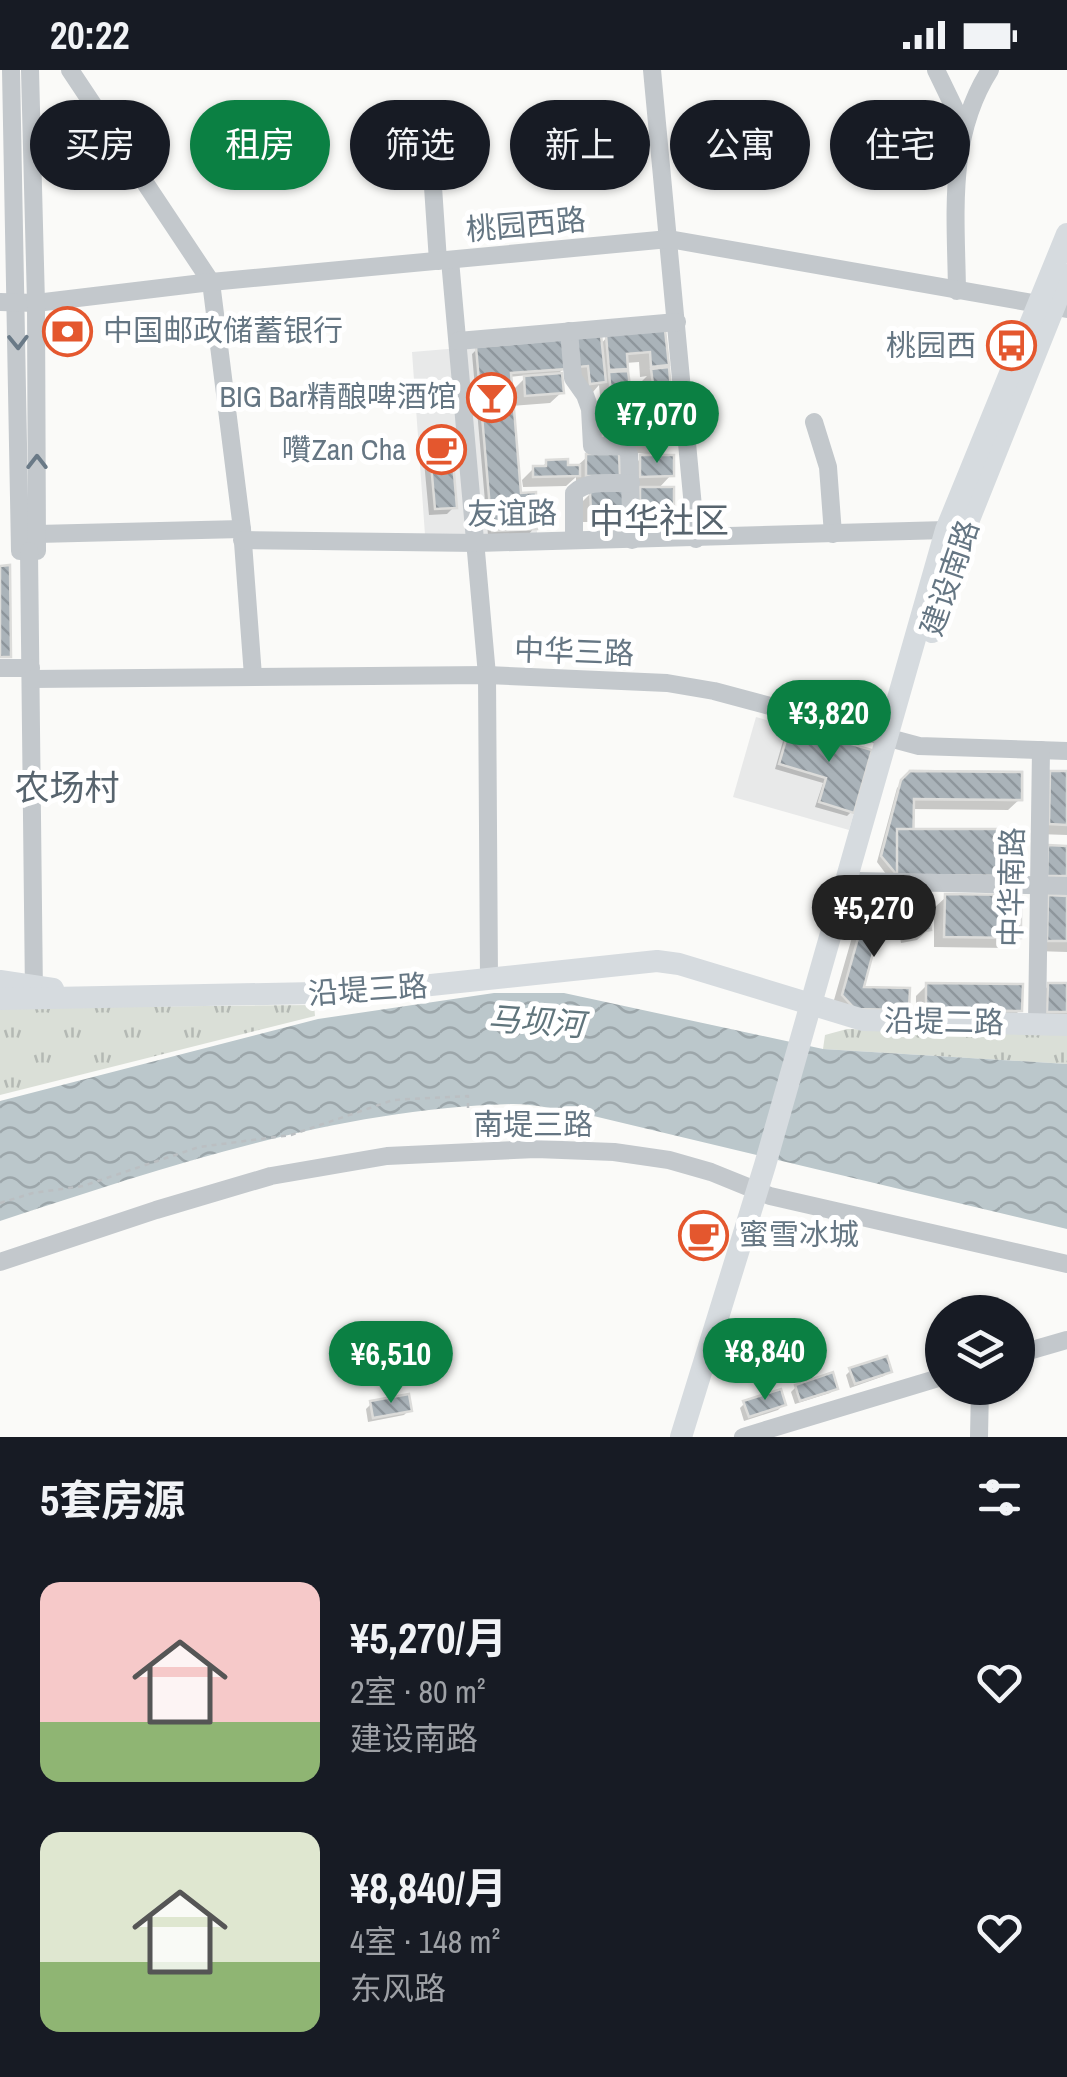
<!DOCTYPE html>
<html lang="zh">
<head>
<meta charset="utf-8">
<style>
	body { margin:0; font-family:"Archivo Narrow","Noto Sans SC",sans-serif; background:#20242c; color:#f1f3f6; height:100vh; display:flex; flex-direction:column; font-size:38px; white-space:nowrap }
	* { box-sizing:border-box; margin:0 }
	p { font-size:32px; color:#9ea1a6 }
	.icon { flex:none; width:55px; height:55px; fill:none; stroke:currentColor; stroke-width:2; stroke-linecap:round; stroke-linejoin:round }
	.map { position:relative; height:1367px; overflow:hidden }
	.details { display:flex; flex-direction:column; background:#171b24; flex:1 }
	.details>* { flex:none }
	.guide { position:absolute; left:30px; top:30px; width:1008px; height:90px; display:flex; gap:20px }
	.buttons { position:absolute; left:925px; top:1225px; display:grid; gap:20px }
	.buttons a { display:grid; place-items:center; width:110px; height:110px; border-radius:50%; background:#171b24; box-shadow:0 2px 8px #0004; font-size:50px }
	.price { position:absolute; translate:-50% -85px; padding:0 22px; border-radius:35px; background:#0b8043; color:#fff; font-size:32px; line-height:65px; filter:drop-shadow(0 2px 5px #0008) }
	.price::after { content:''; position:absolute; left:50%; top:60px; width:30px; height:22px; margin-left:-15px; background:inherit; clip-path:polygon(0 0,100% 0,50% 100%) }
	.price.current { background:#222; color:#fff }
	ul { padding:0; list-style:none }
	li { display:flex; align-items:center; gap:30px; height:250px; padding:0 40px }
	li span { display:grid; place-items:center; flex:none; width:280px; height:200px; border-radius:20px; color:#555 }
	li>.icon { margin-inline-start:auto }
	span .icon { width:120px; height:120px; fill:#fffc; stroke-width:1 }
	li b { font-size:42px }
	h2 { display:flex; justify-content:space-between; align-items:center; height:120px; padding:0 40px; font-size:42px }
	.chip { padding:0 35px; border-radius:45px; background:#171b24; box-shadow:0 2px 8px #0004; font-size:35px; line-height:90px }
	.chip.current { background:#0b8043; color:#fff }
	.status { display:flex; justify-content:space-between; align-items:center; height:70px; padding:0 50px; background:#171b24; direction:ltr }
	.status svg { height:28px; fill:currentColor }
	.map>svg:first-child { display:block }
	.built { fill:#e8e9e9 }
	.park { fill:url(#park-tufts) }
	.water { fill:url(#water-waves) }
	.shadow { fill:#0003; fill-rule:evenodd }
	.building { fill:url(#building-back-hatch); stroke:#dcdcda; stroke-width:2.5 }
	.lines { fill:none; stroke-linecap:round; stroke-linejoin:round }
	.path { stroke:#bbbfc2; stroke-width:2.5; stroke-dasharray:5 5; stroke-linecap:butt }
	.minor { stroke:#c3c8cc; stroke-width:18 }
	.major { stroke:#d6dbdf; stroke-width:22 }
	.oneway { stroke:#6a7a87 }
	.labels { text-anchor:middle; stroke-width:10; stroke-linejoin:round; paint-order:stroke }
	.street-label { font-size:30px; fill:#657683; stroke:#fff }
	.poi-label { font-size:30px; fill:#657683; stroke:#fff; text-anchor:end }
	.water-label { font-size:32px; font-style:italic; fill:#60757c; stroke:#fff }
	.quarter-label { font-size:35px; fill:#57646e; stroke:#fff }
</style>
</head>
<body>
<div class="status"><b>20:22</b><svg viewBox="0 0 49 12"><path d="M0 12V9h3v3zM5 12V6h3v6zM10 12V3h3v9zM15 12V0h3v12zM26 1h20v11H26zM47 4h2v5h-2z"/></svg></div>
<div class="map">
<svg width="1067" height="1367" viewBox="0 0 1067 1367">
	<defs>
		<pattern id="park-tufts" width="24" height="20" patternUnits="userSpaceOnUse" patternTransform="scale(2.5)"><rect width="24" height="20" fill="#dadfd7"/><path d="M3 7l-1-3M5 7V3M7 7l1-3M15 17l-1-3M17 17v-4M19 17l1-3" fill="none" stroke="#b4b9b4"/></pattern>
		<pattern id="water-waves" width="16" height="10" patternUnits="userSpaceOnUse" patternTransform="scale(2.5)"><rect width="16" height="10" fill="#bbc7cb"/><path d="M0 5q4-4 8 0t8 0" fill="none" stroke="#9ca6aa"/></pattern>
		<pattern id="building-back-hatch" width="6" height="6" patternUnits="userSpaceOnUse" patternTransform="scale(2.5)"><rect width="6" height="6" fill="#aab3b9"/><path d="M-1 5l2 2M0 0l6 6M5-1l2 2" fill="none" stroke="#8e969c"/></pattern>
	</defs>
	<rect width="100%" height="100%" fill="#fafaf8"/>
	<g class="built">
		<path d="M 565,269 L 567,299 L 511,304 L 521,422 L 536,422 L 537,464 L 425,465 L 412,282 Z"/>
		<path d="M 756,647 L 872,680 L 849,760 L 733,727 Z"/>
	</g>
	<g class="park">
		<path d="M 314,935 L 315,946 L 0,1025 L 0,938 Z"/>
		<path d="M 847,959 L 1067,964 L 1067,994 L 823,979 L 825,965 Z"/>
	</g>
	<path class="water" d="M 494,923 L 564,923 L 823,979 L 1067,994 L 1067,1159 L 581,1043 C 559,1040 535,1034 513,1034 C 336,1039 167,1096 0,1151 L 0,1031 L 318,949 Z"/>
	<g class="shadow">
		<path d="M 663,263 L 666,294 L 660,300 L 669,332 L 658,343 L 602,348 L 599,315 L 592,323 L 566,296 L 560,302 L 562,322 L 550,333 L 511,336 L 519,425 L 534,458 L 529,464 L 488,465 L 472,284 L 477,279 L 600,275 L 607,267 ZM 639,292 L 640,307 L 647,306 L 641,312 L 641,317 L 627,318 L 619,304 L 626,298 L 625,293 ZM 528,305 L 510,323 L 509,307 Z"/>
		<path d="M 605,351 L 669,372 L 654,387 L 671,405 L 657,420 L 671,438 L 660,449 L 630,449 L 630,431 L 644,417 L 630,417 L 630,399 L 645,384 L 593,377 L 593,363 Z"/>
		<path d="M 430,374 L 454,437 L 447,444 L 429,445 L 423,381 Z"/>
		<path d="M 587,387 L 617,387 L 576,416 L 576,407 L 566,416 L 523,417 L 522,410 L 534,398 L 541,398 L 547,392 L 576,397 Z"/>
		<path d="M 591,423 L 622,441 L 610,452 L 580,452 L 580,434 Z"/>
		<path d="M 790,659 L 852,741 L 847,746 L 815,737 L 823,713 L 775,699 L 785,664 Z"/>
		<path d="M 911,704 L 1020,729 L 1008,740 L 910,739 L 911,761 L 1018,805 L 1007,816 L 886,804 L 877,792 L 897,718 Z"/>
		<path d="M 1051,704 L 1067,704 L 1067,765 L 1038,764 L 1040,715 Z"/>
		<path d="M 872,825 L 896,839 L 907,828 L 929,859 L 917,870 L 901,873 L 897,849 L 886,860 L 877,860 L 861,920 L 843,949 L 832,937 L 861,836 Z"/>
		<path d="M 946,827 L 1018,867 L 1007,878 L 934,877 L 934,838 Z"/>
		<path d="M 1049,828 L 1067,828 L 1067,882 L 1036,881 L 1037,839 Z"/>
		<path d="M 927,915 L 1020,940 L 1008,952 L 916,950 L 916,926 Z"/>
		<path d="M 1049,915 L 1067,916 L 1067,953 L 1037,952 L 1038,927 Z"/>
		<path d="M 851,1300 L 889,1301 L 884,1306 L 850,1318 L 846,1305 Z"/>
		<path d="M 796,1317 L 835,1318 L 830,1323 L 795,1334 L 791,1322 Z"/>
		<path d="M 745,1333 L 783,1335 L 778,1340 L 744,1351 L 740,1338 Z"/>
		<path d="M 371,1334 L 409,1340 L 404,1345 L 368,1352 L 366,1339 Z"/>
	</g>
	<g class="building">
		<path d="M 665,260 L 669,295 L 651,297 L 650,282 L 627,284 L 628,299 L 609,300 L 606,265 Z"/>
		<path d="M 601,265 L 606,312 L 590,314 L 588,296 L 577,297 L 575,268 Z"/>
		<path d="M 565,269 L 567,299 L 511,303 L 521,423 L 536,422 L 537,459 L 492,461 L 476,277 Z"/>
		<path d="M 669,297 L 672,332 L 612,338 L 609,302 L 628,301 L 630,316 L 653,314 L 651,299 Z"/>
		<path d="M 562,303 L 564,323 L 525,326 L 524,306 Z"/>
		<rect x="603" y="349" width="35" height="18"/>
		<path d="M 638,349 L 671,349 L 672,373 L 638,373 Z"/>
		<path d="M 451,369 L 457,438 L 435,439 L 429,371 Z"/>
		<path d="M 586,384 L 619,384 L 620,406 L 586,406 Z"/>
		<path d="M 640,385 L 674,385 L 674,406 L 640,407 Z"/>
		<path d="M 568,389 L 568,395 L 580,395 L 580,406 L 533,407 L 533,396 L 546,396 L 546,390 Z"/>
		<rect x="640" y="417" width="34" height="22"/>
		<path d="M 590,420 L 624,420 L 624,442 L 591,442 Z"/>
		<path d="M 10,495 L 11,587 L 0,587 L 0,496 Z"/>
		<path d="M 790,656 L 872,680 L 854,743 L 819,732 L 826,708 L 779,694 Z"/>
		<path d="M 910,701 L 1022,702 L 1022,730 L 910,729 Z"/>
		<path d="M 910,701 L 1022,702 L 1022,730 L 914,729 L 913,790 L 1001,790 L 1001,759 L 1021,759 L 1021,806 L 897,805 L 881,786 L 901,710 Z"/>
		<path d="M 1050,701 L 1067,701 L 1067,755 L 1049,754 Z"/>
		<path d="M 897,759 L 1021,759 L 1021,806 L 897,805 Z"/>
		<path d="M 1048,775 L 1067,776 L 1067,806 L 1047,806 Z"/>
		<path d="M 871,822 L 897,824 L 900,850 L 882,849 L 864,917 L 910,918 L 909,940 L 855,939 L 842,925 Z"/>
		<path d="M 925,822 L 931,860 L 912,863 L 906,826 Z"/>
		<path d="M 945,824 L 1021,825 L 1021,868 L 944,867 Z"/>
		<path d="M 1048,825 L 1067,826 L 1067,871 L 1047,871 Z"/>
		<path d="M 926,913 L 1023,914 L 1022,941 L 926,940 Z"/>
		<path d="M 1048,913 L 1067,913 L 1067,942 L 1047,942 Z"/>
		<path d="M 887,1286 L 892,1302 L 855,1314 L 849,1298 Z"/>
		<path d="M 833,1302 L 838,1319 L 800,1331 L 795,1315 Z"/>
		<path d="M 781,1319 L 786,1335 L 749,1347 L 743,1331 Z"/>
		<path d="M 409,1324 L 412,1341 L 373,1348 L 370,1331 Z"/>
	</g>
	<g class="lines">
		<path class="path" d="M 0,1133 L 33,1123 L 83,1116 L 199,1077 L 291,1065 L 393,1030 L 468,1026 L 468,1039"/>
		<g class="minor">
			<path d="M 11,0 L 20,481 L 29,481"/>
			<path d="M 70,0 L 211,212 L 242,459 L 253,606"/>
			<path d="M 652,0 L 696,469"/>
			<path d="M 936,0 L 963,56"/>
			<path d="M 432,102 L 438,191"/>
			<path d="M 450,190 L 487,605 L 489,909"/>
			<path d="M 957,221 C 956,144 947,67 990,0"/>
			<path d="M 0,232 L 36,233 L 211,212 L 669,169 L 1067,239"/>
			<path d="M 569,261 L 573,308 L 585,325 L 590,339 L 592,376 L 625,376 L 629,384 L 632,470"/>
			<path d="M 458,271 L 677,252"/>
			<path d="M 814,352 L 828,397 L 833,464"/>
			<path d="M 37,464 L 242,459"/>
			<path d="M 242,470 L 478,473 L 946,460 L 956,464"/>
			<path d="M 574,470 L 574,423 C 588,409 611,414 631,413"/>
			<path d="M 29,481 L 37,481 L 36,233 L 30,0"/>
			<path d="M 29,481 L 34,925"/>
			<path d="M 0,598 L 31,598"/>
			<path d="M 31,609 L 487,605 L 667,613 L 714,621 L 919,676 L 1067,681"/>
			<path d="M 859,811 L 1067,816"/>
			<path d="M 1037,954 L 1041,680"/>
			<path d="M 0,1192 L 156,1140 L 271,1106 L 387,1086 L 536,1079 L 614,1082 L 669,1090 L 711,1102 L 770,1126 L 1067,1194"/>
			<path d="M 1018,1284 L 1067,1270"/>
			<path d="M 743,1367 L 942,1307"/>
			<path d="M 979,1367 L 980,1318"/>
		</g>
		<g class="major">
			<path d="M 932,562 L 962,467 L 1067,205"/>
			<path d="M 0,911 L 53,919"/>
			<path d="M 0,929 L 365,922 L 657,891 L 679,894 L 863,950 L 1067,955"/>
			<path d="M 681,1367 L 765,1095 L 946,460 L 1067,164"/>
		</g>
	</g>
	<defs><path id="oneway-chevron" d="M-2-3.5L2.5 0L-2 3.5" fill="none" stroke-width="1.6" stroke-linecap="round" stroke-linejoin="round" transform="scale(2.5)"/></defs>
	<g class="oneway">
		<use href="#oneway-chevron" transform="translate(18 272) rotate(89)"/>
		<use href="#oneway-chevron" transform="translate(37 392) rotate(-90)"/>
	</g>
	<defs>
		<symbol id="bank-ring" viewBox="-11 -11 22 22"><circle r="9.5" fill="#fff" stroke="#e4572e" stroke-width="1.5"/><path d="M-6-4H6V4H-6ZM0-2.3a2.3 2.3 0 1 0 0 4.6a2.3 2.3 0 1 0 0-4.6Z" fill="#e4572e"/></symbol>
		<symbol id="bus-ring" viewBox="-11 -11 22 22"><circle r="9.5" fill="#fff" stroke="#e4572e" stroke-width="1.5"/><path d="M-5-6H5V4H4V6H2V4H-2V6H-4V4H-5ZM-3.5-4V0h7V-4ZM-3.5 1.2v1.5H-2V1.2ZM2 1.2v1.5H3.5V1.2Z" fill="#e4572e"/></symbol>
		<symbol id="bar-ring" viewBox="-11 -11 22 22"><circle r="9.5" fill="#fff" stroke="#e4572e" stroke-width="1.5"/><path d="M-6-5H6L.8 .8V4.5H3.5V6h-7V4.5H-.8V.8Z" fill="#e4572e"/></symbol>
		<symbol id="cafe-ring" viewBox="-11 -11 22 22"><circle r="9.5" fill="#fff" stroke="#e4572e" stroke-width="1.5"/><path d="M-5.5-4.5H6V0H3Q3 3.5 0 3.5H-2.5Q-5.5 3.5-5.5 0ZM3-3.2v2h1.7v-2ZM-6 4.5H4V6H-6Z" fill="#e4572e"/></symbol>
	</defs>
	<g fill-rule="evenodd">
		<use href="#bank-ring" x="40" y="234" width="55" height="55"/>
		<use href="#bus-ring" x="984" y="248" width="55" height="55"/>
		<use href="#bar-ring" x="464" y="300" width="55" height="55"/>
		<use href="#cafe-ring" x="414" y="352" width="55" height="55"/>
		<use href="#cafe-ring" x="676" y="1138" width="55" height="55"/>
	</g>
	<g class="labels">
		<g class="street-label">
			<text transform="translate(526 155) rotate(-5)" y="10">桃园西路</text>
			<text transform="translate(512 444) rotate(-1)" y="10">友谊路</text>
			<text transform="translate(950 508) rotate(-71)" y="10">建设南路</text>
			<text transform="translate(574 582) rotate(2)" y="10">中华三路</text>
			<text transform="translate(1012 817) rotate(-89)" y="10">中华南路</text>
			<text transform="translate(368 920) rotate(-4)" y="10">沿堤三路</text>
			<text transform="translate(944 952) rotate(1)" y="10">沿堤二路</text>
			<text x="533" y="1065">南堤三路</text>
		</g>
		<g class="poi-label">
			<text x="103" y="271" text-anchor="start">中国邮政储蓄银行</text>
			<text x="976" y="286">桃园西</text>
			<text x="457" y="337">BIG Bar精酿啤酒馆</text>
			<text x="406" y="390">囋Zan Cha</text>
			<text x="739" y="1175" text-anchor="start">蜜雪冰城</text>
		</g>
		<g class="water-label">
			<text transform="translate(536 952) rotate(4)" y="11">马坝河</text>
		</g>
		<g class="quarter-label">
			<text x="659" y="463">中华社区</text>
			<text x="67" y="730">农场村</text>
		</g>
	</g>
</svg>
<div class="buttons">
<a><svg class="icon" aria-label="layers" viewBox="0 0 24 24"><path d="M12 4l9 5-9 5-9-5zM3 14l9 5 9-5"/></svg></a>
</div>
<b class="price" style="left:657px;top:396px">¥7,070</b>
<b class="price" style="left:829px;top:695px">¥3,820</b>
<b class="price current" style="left:874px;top:890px">¥5,270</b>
<b class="price" style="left:765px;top:1333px">¥8,840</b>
<b class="price" style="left:391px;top:1336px">¥6,510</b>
<div class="guide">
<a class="chip">买房</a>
<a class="chip current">租房</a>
<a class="chip">筛选</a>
<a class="chip">新上</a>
<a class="chip">公寓</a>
<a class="chip">住宅</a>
</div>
</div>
<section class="details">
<h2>5套房源<svg class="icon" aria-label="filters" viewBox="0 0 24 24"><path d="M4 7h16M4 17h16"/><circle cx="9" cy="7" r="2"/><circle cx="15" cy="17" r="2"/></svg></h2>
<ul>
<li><span style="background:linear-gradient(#f6c9c9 70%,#8fb573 0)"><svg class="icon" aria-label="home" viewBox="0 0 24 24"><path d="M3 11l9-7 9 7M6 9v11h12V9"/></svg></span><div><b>¥5,270/月</b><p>2室 · 80 m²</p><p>建设南路</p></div><svg class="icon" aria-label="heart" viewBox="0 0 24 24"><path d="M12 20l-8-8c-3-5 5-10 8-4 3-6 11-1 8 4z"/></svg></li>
<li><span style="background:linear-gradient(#dfe7d0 65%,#8fb573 0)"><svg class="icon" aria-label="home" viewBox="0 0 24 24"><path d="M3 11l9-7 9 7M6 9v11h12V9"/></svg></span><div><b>¥8,840/月</b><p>4室 · 148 m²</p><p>东风路</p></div><svg class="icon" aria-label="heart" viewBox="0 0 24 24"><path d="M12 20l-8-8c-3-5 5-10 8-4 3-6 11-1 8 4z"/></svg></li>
</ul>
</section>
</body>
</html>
